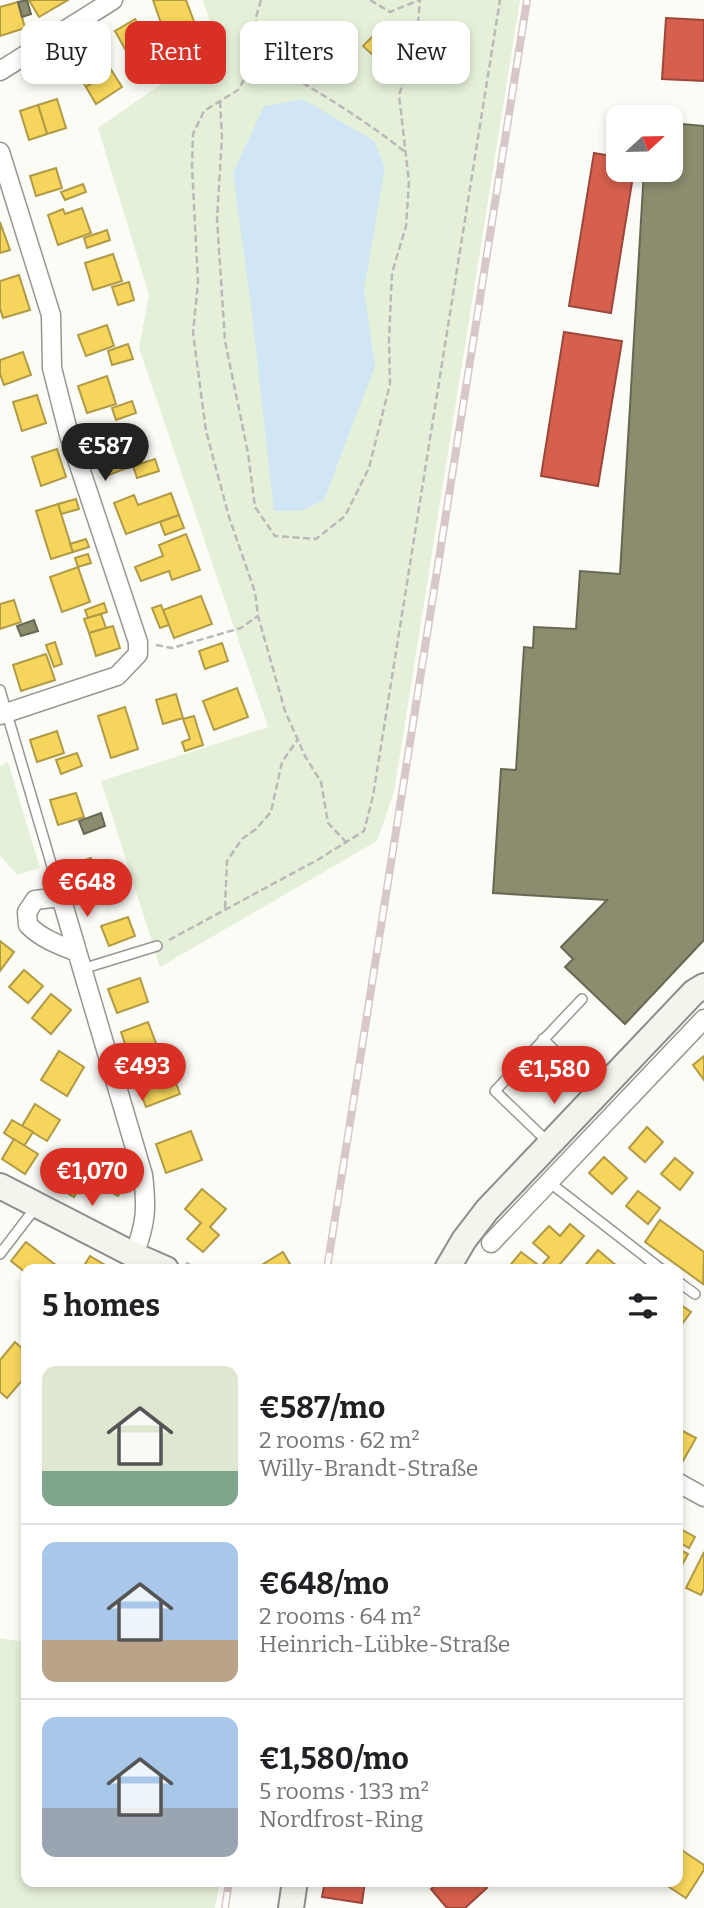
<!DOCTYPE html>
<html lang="en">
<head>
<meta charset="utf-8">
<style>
	body { margin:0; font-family:Bitter,serif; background:#f6f6f6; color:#202124; height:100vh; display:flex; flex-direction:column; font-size:26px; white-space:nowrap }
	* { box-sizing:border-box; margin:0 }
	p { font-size:23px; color:#757577 }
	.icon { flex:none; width:38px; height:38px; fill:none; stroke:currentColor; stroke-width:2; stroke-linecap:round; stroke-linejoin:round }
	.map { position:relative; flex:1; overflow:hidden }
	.panel { position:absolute; left:21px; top:1264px; width:662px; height:623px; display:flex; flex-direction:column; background:#fff; border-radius:14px; box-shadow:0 4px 10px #0003 }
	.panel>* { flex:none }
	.top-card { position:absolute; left:21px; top:21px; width:663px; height:63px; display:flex; gap:14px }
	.needle { width:46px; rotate:68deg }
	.buttons { position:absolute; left:606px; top:105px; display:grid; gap:14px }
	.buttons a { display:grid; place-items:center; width:77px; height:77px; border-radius:14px; background:#fff; box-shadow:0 4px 10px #0003; font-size:35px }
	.price { position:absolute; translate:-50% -60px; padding:0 16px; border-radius:24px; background:#d93025; color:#fff; font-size:23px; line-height:46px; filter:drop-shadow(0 2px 4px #0008) }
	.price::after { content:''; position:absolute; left:50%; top:42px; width:21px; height:16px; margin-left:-10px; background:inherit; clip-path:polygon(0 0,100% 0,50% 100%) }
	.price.selected { background:#222; color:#fff }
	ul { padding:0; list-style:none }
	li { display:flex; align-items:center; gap:21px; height:175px; padding:0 21px }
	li+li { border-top:2px solid #e0e0e0 }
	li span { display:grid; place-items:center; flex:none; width:196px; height:140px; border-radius:14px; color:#555 }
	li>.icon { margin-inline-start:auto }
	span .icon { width:84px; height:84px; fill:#fffc; stroke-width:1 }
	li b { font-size:30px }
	h2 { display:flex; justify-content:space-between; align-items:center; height:84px; padding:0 21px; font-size:30px }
	.tag { padding:0 24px; border-radius:14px; background:#fff; box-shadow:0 4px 10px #0003; font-size:24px; line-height:63px }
	.tag.selected { background:#d93025; color:#fff }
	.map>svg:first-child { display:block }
	.green { fill:#e5f0d9 }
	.water { fill:#d0e6f4 }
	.homes { fill:#f6d55c; stroke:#b19a45; stroke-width:2 }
	.shops { fill:#d6604d; stroke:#9b483b; stroke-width:2 }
	.industry { fill:#8c8c6e; stroke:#676752; stroke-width:2 }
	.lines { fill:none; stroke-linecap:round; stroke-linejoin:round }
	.lane-casing { stroke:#969694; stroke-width:12 }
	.street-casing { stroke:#969694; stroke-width:21 }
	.secondary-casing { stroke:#8d8d8b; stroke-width:28 }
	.path { stroke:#b9b9b8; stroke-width:2.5; stroke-dasharray:7 3.5; stroke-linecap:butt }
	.lane { stroke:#fffffe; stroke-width:9 }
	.street { stroke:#fffffe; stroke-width:18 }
	.secondary { stroke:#f4f4ec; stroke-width:24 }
	.rail-casing { stroke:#d7c7c7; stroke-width:8 }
	.rail { stroke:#fff; stroke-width:5; stroke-dasharray:16; stroke-linecap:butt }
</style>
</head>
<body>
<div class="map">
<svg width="704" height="1908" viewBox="0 0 704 1908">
	<rect width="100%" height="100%" fill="#fcfcf7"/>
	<g class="green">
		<path d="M 203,0 L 520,0 L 394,792 L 377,841 L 160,967 L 101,781 L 268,727 L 139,348 L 149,295 L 98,128 L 217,45 Z"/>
		<path d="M 8,762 L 40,868 L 17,875 L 0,855 L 0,766 Z"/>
		<path d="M 0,1638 L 26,1642 L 26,1881 L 220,1881 L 215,1908 L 0,1908 Z"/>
	</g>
	<path class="water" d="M 303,99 L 374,141 L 385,167 L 364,290 L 375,366 L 324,500 L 301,511 L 274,511 L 252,314 L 233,173 L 264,106 Z"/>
	<g class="homes">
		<path d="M 29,0 L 68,0 L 39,17 Z"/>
		<path d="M 153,0 L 186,0 L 199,35 L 169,46 Z"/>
		<path d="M 18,2 L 25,28 L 0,36 L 0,7 Z"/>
		<path d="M 135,19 L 150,44 L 129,56 L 115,31 Z"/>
		<path d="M 376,33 L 394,50 L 400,43 L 408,50 L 389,70 L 363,46 Z"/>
		<path d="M 100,53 L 112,71 L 86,87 L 75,70 L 72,71 L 67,64 L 83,55 L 86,61 Z"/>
		<path d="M 112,71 L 122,87 L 96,104 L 86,87 Z"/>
		<path d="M 57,99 L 66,128 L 47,134 L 38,105 Z"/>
		<path d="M 38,105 L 47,134 L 29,140 L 20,111 Z"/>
		<path d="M 56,168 L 62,188 L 36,196 L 30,176 Z"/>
		<path d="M 83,184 L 86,192 L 65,200 L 61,192 Z"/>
		<path d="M 82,208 L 91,233 L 58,245 L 48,215 L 63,209 L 65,214 Z"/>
		<path d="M 0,222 L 10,250 L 0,253 Z"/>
		<path d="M 107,230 L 110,240 L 87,248 L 84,238 Z"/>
		<path d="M 113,254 L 122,281 L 93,290 L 85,263 Z"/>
		<path d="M 19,275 L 30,310 L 3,318 L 0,308 L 0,281 Z"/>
		<path d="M 129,282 L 134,300 L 118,305 L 112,287 Z"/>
		<path d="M 107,325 L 114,346 L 86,356 L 78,335 Z"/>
		<path d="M 128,344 L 133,359 L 112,365 L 108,351 Z"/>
		<path d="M 23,352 L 31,375 L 4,385 L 0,374 L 0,360 Z"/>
		<path d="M 107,376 L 116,404 L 87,413 L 78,386 Z"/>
		<path d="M 37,395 L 46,423 L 22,431 L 13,402 Z"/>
		<path d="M 132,401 L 136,413 L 116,420 L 112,408 Z"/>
		<path d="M 119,434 L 130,467 L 106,476 L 94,442 Z"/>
		<path d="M 57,449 L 66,477 L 41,486 L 32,457 Z"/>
		<path d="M 155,459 L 159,471 L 137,478 L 133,466 Z"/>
		<path d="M 171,493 L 179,515 L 126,534 L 114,503 L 134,495 L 138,505 Z"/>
		<path d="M 76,499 L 79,509 L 61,514 L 58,504 Z"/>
		<path d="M 58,504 L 73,552 L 51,559 L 36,511 Z"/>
		<path d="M 179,515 L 184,528 L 165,535 L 160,522 Z"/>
		<path d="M 186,534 L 200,570 L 172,580 L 169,571 L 141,581 L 135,567 L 163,556 L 159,545 Z"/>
		<path d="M 86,539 L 89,547 L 73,552 L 70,544 Z"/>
		<path d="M 88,554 L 91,563 L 78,567 L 75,558 Z"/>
		<path d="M 78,567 L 90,602 L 62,612 L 50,577 Z"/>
		<path d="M 201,596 L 212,624 L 174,638 L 163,610 Z"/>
		<path d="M 14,600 L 21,622 L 0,629 L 0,604 Z"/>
		<path d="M 104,603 L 107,612 L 88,618 L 85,610 Z"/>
		<path d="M 161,605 L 169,625 L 160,628 L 152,608 Z"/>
		<path d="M 101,614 L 106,628 L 89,633 L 84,619 Z"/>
		<path d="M 113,626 L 120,648 L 96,656 L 89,633 Z"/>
		<path d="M 55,642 L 62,664 L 54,667 L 46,645 Z"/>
		<path d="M 222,643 L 228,661 L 205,669 L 199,651 Z"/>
		<path d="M 46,654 L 55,680 L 21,691 L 13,665 Z"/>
		<path d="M 237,688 L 248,717 L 214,730 L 203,701 Z"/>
		<path d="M 176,694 L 183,718 L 163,724 L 156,700 Z"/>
		<path d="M 125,707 L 138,749 L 111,758 L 98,716 Z"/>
		<path d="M 194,716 L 203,745 L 185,751 L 182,742 L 190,739 L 183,719 Z"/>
		<path d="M 57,731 L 64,753 L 37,762 L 30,740 Z"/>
		<path d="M 77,753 L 82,766 L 61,774 L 56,760 Z"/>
		<path d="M 76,793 L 84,817 L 58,825 L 50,800 Z"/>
		<path d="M 91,858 L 99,881 L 78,888 L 70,865 Z"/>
		<path d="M 128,917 L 135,936 L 109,946 L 101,926 Z"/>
		<path d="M 0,941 L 14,952 L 0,971 Z"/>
		<path d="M 24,970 L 43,986 L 28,1003 L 9,987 Z"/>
		<path d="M 140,978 L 148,1002 L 117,1013 L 108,989 Z"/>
		<path d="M 51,994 L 71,1010 L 51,1034 L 32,1018 Z"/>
		<path d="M 148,1022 L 157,1046 L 129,1056 L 121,1032 Z"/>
		<path d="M 59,1051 L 84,1067 L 67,1096 L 41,1080 Z"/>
		<path d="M 704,1056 L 704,1080 L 693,1065 Z"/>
		<path d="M 169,1064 L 180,1094 L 146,1107 L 135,1077 Z"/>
		<path d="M 35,1104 L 60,1120 L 47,1141 L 22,1126 Z"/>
		<path d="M 12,1120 L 33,1132 L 24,1146 L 4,1133 Z"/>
		<path d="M 647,1127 L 663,1142 L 645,1162 L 629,1148 Z"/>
		<path d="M 191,1131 L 202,1160 L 166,1173 L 156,1144 Z"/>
		<path d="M 14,1139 L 38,1154 L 25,1174 L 2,1159 Z"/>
		<path d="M 83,1151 L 95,1159 L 74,1197 L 54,1185 L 67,1162 L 74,1166 Z"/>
		<path d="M 604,1157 L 627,1178 L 612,1194 L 589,1173 Z"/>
		<path d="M 675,1158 L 693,1173 L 680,1190 L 661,1174 Z"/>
		<path d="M 115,1174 L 127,1181 L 118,1196 L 106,1189 Z"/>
		<path d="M 202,1189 L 226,1209 L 210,1227 L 219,1235 L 203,1252 L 187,1239 L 201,1223 L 185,1209 Z"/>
		<path d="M 638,1191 L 660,1208 L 648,1224 L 626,1206 Z"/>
		<path d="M 660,1220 L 704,1252 L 703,1284 L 645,1242 Z"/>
		<path d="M 570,1224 L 584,1236 L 560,1264 L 564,1269 L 545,1269 L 541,1266 L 549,1257 L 533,1243 L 549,1226 L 560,1236 Z"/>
		<path d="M 26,1242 L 57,1266 L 55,1269 L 26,1269 L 26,1273 L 11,1261 Z"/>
		<path d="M 598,1250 L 618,1267 L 617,1269 L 582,1269 Z"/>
		<path d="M 283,1252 L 293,1269 L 262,1269 L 260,1266 Z"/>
		<path d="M 521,1252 L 541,1267 L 540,1269 L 507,1269 Z"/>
		<path d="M 90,1256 L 112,1269 L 82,1269 Z"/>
		<path d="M 677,1302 L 691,1312 L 677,1331 Z"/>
		<path d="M 15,1342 L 26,1352 L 26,1376 L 7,1398 L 0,1392 L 0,1360 Z"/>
		<path d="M 677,1428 L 696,1438 L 683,1461 L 677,1457 Z"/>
		<path d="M 677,1527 L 695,1537 L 689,1548 L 677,1541 Z"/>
		<path d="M 678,1549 L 688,1554 L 677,1575 L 677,1550 Z"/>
		<path d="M 704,1552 L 704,1589 L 701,1595 L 686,1588 Z"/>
		<path d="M 677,1847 L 704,1865 L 704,1870 L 686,1898 L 660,1881 L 677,1881 Z"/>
	</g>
	<g class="shops">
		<path d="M 666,18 L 704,20 L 704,81 L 662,79 Z"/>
		<path d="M 594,153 L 618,157 L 618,170 L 634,170 L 611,313 L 569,306 Z"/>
		<path d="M 564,332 L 622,341 L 598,486 L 541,476 Z"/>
		<path d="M 325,1881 L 365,1881 L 362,1903 L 322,1897 Z"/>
		<path d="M 440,1881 L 481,1881 L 487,1888 L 465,1908 L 447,1908 L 431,1889 Z"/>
	</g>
	<g class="industry">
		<path d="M 27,0 L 31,14 L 22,17 L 18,2 Z"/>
		<path d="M 670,123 L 704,126 L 704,940 L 625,1024 L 565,967 L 573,959 L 561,947 L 607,900 L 493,893 L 501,769 L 516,770 L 524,647 L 533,648 L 534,627 L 576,629 L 580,571 L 620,574 L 644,170 L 670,170 Z"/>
		<path d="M 34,620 L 38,631 L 21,636 L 17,626 Z"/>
		<path d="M 101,813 L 105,826 L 84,834 L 79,821 Z"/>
	</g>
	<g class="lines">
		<defs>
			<g id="lane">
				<path d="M 0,690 L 61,897"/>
				<path d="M 82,969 L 157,946"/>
				<path d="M 543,1039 L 597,1092"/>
				<path d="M 549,1143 L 495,1091 L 582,999"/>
				<path d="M 549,1182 L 661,1269"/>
				<path d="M 0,1254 L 36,1207"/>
				<path d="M 677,1281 L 695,1294"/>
			</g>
			<g id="street">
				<path d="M 0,71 L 113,0"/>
				<path d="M 0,152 L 51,315 L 52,368 L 69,435 L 138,642 L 138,654 L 117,676 L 0,715"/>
				<path d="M 77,952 C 59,945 42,939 28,925 L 27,912 L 35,900 L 61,897 L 143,1175 C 147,1209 146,1223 134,1255"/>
				<path d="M 491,1243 L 704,1019"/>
				<path d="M 677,1482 L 704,1497"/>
			</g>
			<g id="secondary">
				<path d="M 0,1186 L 134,1255 L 166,1269"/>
				<path d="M 447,1269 L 464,1240 L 487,1210 L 694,992 L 704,986"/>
				<path d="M 291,1908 L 295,1881"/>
			</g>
		</defs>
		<use href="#lane" class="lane-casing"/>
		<use href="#street" class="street-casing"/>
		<use href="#secondary" class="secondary-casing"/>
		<g class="path">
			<path d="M 261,0 L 256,17 L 257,57 L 238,90 L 204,111 L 193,134 L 192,166 L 198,282 L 193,333 L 206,431 L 229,517 L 255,592 L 258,616 L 285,711 L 305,756 L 321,782 L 328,823 L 347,843"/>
			<path d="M 370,0 L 390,12 L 419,0"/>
			<path d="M 257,57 C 308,85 358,115 404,151"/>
			<path d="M 220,101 L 222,137 L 217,219 L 225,341 L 248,453 L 255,507 L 275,536 L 316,539 L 345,516 L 369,468 L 390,384 L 389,340 L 392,273 L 406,226 L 409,182 L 399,95 L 416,47 L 420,0"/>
			<path d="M 156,645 L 172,648 L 241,628 L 258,616"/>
			<path d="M 225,908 L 227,861 L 242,839 L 256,829 L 271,812 L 282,762 L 298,739"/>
			<path d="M 169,940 L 319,859 L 364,831 L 373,796 L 500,0"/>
			<path d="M 186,1263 L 199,1269"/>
		</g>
		<use href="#lane" class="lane"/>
		<use href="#street" class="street"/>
		<use href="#secondary" class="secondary"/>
		<defs>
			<g id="rail">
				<path d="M 327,1269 L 527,0"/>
				<path d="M 225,1908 L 229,1881"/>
			</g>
		</defs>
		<use href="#rail" class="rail-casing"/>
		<use href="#rail" class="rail"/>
	</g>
</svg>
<div class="buttons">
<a><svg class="needle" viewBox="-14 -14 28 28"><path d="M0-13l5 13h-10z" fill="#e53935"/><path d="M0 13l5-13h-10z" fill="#757577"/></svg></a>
</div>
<b class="price selected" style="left:105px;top:483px">€587</b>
<b class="price" style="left:87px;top:919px">€648</b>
<b class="price" style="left:142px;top:1103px">€493</b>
<b class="price" style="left:554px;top:1106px">€1,580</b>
<b class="price" style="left:92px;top:1208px">€1,070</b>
<div class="top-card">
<a class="tag">Buy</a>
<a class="tag selected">Rent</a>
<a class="tag">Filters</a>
<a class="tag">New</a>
</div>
<section class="panel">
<h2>5 homes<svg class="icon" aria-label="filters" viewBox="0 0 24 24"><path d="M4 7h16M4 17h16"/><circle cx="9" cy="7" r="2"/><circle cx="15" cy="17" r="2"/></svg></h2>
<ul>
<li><span style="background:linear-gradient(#dfe7d0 75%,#7fa58c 0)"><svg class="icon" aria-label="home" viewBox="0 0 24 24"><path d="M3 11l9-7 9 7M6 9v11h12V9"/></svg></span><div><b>€587/mo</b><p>2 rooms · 62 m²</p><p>Willy-Brandt-Straße</p></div></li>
<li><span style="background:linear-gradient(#a9c7e8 70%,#b9a48a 0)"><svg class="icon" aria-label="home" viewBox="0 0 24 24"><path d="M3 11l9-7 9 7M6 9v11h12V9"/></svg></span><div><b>€648/mo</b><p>2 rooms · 64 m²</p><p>Heinrich-Lübke-Straße</p></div></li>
<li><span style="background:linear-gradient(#a9c7e8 65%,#9aa5b1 0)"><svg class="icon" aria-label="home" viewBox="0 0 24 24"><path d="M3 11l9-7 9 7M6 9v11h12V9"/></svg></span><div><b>€1,580/mo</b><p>5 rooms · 133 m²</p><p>Nordfrost-Ring</p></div></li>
</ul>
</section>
</div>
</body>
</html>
